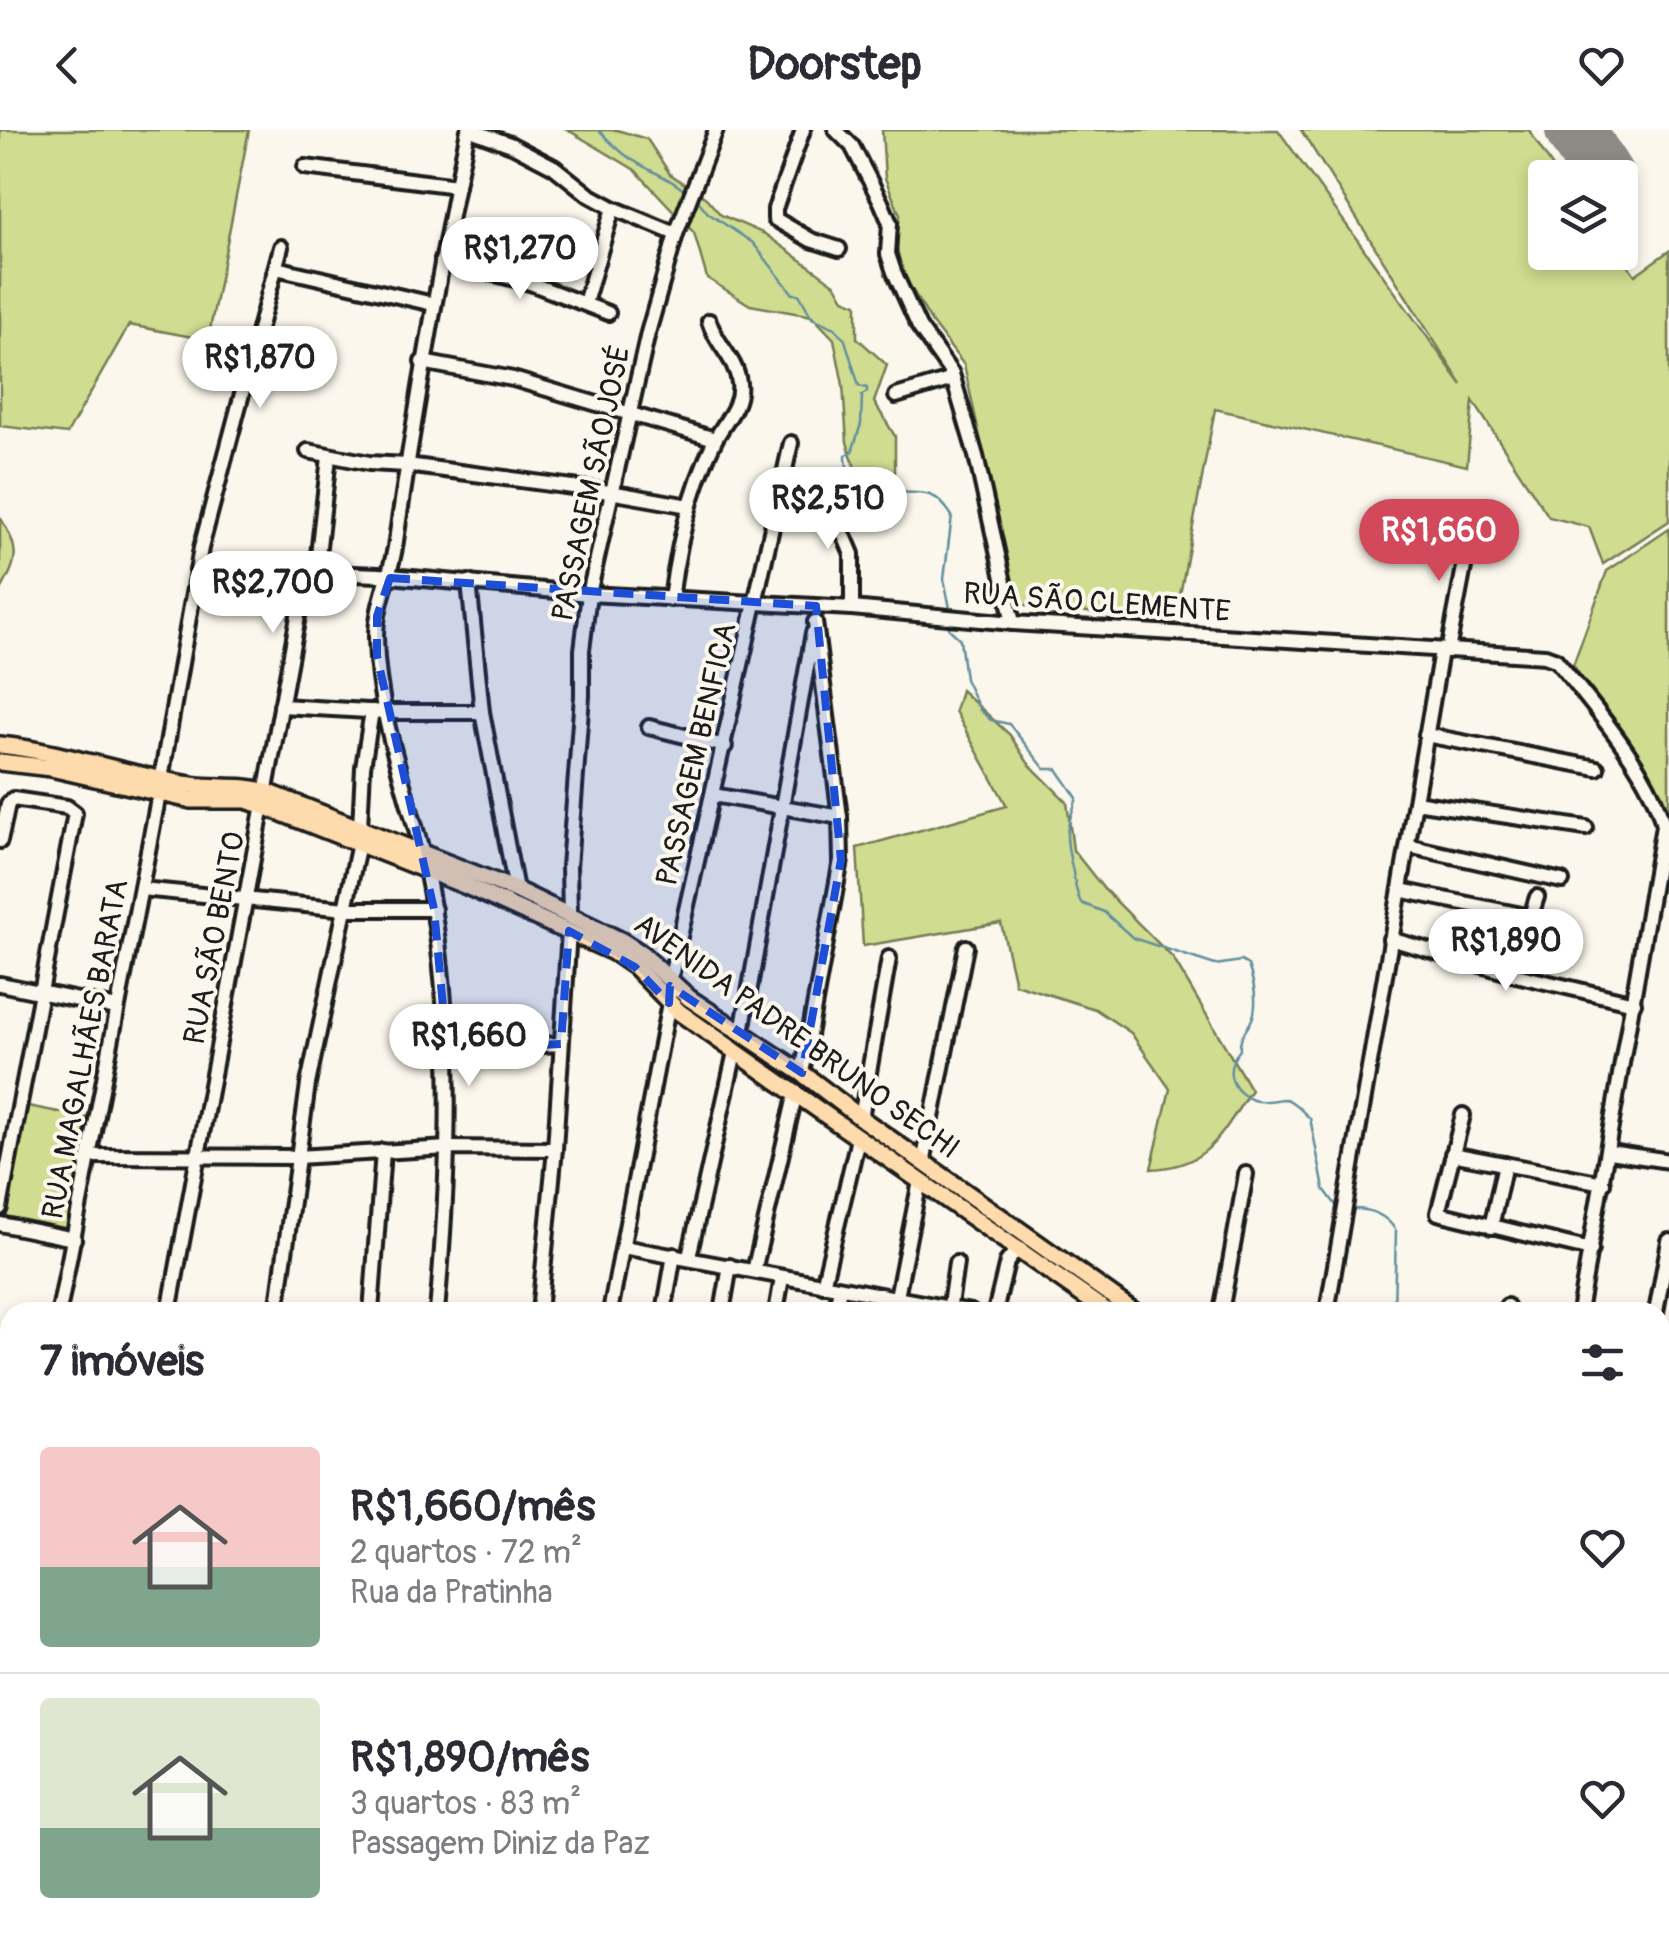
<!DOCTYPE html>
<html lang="pt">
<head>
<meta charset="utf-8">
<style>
	body { margin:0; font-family:Pangolin,sans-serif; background:#f7f7f7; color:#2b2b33; height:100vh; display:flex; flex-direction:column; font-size:38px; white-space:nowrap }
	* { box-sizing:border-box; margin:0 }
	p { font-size:32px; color:#7c7c81 }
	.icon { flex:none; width:55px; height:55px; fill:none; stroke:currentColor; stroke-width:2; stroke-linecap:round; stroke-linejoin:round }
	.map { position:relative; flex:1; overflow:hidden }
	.side { position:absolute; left:0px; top:1172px; width:1670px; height:642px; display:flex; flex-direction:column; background:#fff; border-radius:30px 30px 0 0; box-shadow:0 5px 15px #0003 }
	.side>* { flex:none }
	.tools { position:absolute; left:1528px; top:30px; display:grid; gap:20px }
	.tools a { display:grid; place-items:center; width:110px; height:110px; border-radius:10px; background:#fff; box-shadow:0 5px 15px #0003; font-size:50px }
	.price { position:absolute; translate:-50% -85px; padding:0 22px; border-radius:35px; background:#fff; color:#222; font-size:32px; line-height:65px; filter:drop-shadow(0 2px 5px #0008) }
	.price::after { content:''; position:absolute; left:50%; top:60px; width:30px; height:22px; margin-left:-15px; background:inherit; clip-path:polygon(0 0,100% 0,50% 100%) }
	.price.selected { background:#d1495b; color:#fff }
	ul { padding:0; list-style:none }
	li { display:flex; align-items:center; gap:30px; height:250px; padding:0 40px }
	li+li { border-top:2px solid #e1e1e2 }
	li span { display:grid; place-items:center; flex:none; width:280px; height:200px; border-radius:10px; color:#555 }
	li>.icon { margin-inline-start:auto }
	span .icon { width:120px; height:120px; fill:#fffc; stroke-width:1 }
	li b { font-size:42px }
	h2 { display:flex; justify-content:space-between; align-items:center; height:120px; padding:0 40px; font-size:42px }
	header { display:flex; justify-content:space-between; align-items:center; height:130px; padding:0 40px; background:#fff; font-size:45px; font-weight:700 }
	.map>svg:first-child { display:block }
	.built { fill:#f4ead4 }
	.green { fill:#d0dc8f; stroke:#767c56; stroke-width:2.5 }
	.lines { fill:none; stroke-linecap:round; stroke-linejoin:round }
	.stream { stroke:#638f9e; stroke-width:2.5 }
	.runway { stroke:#8c8a84; stroke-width:60 }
	.minor-casing { stroke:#1c1c1c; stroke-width:20 }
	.major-casing { stroke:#1c1c1c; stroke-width:22 }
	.minor { stroke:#fbf7ec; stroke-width:12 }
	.major { stroke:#fedbac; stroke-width:15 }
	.marked { fill:#1d4ed8; fill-opacity:0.2; stroke:#1d4ed8; stroke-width:8; stroke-dasharray:20 12; stroke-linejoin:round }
	.labels { text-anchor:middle; stroke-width:8; stroke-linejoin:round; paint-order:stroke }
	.street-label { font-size:30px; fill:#1c1c1c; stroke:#fbf7ec }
</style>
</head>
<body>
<header><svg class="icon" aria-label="back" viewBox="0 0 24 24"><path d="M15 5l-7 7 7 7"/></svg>Doorstep<svg class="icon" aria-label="heart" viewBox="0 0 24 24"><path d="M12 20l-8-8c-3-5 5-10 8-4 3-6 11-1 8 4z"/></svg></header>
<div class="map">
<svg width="1669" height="1813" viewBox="0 0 1669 1813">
	<rect width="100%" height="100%" fill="#fbf7ec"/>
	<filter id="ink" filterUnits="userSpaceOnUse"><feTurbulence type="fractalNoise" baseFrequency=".01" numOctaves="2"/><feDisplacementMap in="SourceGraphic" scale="20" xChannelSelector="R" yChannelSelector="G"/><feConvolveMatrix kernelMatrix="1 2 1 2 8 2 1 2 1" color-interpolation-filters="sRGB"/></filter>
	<g filter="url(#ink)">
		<path class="built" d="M 65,1805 L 240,1805 L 239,1813 L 64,1813 Z"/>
		<g class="green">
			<path d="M 0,0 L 249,0 L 208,210 L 129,195 L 67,304 L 0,296 Z"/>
			<path d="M 568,0 L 617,0 L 647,9 L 670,44 L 706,68 L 721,85 L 765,104 L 836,155 L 844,169 L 857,174 L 857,208 L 887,235 L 874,272 L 895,306 L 895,360 L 880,367 L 862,361 L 847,312 L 843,255 L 834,209 L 812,186 L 750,175 L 707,148 L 694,103 L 635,40 Z"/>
			<path d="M 882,0 L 1278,0 L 1462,255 L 1301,0 L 1529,0 L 1559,47 L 1545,48 L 1545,122 L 1619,123 L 1635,145 L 1669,121 L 1669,391 L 1603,434 L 1589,397 L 1549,387 L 1473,271 L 1467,336 L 1215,279 L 1175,492 L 1017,474 L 964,235 L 932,193 L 903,144 L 896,115 L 900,85 L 885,48 Z"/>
			<path d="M 0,387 C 20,421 19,428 0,462 Z"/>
			<path d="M 1669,399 L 1669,689 L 1573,535 L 1607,441 Z"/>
			<path d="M 961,560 L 1010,605 L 1028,633 L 1067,672 L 1073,720 L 1104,759 L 1173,828 L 1251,960 C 1221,1004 1209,1037 1151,1039 L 1170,959 L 1131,903 L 1095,879 L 1015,854 L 1001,793 L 863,816 L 857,718 L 1007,676 L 955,581 Z"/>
			<path d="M 28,976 L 89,988 L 67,1100 L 6,1088 Z"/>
		</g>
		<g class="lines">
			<g class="stream">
				<path d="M 598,0 C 610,11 621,24 636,32 C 655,44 667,46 685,61"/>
				<path d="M 696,68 L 708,83 L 753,113 L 793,164 L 799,164 L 812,188 L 835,198 L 845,210 L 859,256 L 867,258 L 867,262 L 862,265 L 861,294 L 852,322 L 846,325 C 845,376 908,357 930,365 C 939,368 947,378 952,386 L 944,449 L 951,483"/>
				<path d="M 950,491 L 949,499 L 960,509 L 965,549 L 980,580 L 991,590 L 1009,594 L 1045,639 L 1057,639 L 1077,668 C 1066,700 1064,701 1071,733 C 1075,748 1074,758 1081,773 L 1104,782 L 1133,808 L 1215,835 L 1241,831 L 1248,835 C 1253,849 1257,868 1254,883 C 1251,898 1238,904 1240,920 C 1224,938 1229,960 1253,970 C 1264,974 1275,969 1285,969 C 1294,970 1303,983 1310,988 L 1324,1059 L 1338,1078"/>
				<path d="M 1351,1079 C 1369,1078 1387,1085 1396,1101 L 1394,1182"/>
				<path d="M 1228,1805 L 1233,1813"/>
			</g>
			<path class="runway" d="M 1575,0 L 1605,48"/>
			<defs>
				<g id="minor">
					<path d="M 471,0 L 512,15 L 554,37 L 589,65 L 613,78 L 676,104"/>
					<path d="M 803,0 L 775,79 L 775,89 L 811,110 L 839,119"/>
					<path d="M 836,0 L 852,16 L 881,72 L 890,93 L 888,124 L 894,142 L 919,197 L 952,244 L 976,326 L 1013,493"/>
					<path d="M 305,37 L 457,56"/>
					<path d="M 442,130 L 530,153 L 608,183"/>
					<path d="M 276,138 L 433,174"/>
					<path d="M 489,140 L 529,101"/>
					<path d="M 585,173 L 613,78"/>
					<path d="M 422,232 L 513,249 L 715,309"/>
					<path d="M 896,266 L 953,249"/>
					<path d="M 308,321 L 369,333 L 407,335 L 610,362 L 689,376"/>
					<path d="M 826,363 L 852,424 L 852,478"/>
					<path d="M 200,438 L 379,445 L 589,464 L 852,478 L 1013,493 L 1545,526 L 1556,530 C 1590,572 1653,644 1663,696 L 1579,1182"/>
					<path d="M 316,443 L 329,327"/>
					<path d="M 469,452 L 482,582 L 516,760"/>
					<path d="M 671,469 C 678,414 690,360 715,310 C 724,292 742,276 739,253 C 736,228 716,215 709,191"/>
					<path d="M 1448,521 L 1472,395"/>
					<path d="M 281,576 L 385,582 L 482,582"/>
					<path d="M 649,597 L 725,616"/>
					<path d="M 1426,605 L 1597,638"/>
					<path d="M 161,649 L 201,418 L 281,117"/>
					<path d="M 713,665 L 840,687"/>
					<path d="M 1415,672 L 1586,698"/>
					<path d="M 360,697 L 363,637 L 372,581"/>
					<path d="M 0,711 L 8,674 L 13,669 L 67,677 L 75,683 L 0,1078"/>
					<path d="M 1408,716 L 1562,751"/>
					<path d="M 422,721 C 403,651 377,580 376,507 C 376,473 392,444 396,411 C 416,273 440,137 468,0"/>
					<path d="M 426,739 C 456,886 450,1034 437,1182"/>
					<path d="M 141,759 L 346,779 L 434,779"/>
					<path d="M 1400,760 L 1531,787"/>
					<path d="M 570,786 L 569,737 L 582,566 L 582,520 L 589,464 L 648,203 L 676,104 L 716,0"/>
					<path d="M 1390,809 L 1512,844 L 1634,873"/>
					<path d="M 1512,844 L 1537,767"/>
					<path d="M 0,854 L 117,878"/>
					<path d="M 742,902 L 813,503"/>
					<path d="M 447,920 L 561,914"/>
					<path d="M 802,943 L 841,730 L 840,687 L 815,492"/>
					<path d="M 1463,985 L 1438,1083 L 1591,1120"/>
					<path d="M 861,988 L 889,828"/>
					<path d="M 1609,1022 L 1669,1031"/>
					<path d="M 1452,1024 L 1603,1053"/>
					<path d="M 91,1026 L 297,1027 L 448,1018 L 555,1019"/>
					<path d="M 923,1033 L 966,817"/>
					<path d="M 0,1094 L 74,1109"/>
					<path d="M 1491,1097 L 1505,1034"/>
					<path d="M 623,1117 L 971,1182"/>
					<path d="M 689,1127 L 735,922"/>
					<path d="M 754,1141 L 796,962"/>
					<path d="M 823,1155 L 858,1009"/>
					<path d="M 59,1182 L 159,664"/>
					<path d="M 169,1182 L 306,443"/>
					<path d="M 277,1182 L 308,954 L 359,713"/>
					<path d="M 371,1182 L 383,1021"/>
					<path d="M 539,1182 L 555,1019 L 569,801"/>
					<path d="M 610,1182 L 669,873 L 670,851 L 791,313"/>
					<path d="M 664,1182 L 674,1125"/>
					<path d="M 722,1182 L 730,1136"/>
					<path d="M 776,1182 L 782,1148"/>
					<path d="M 835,1182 L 840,1159"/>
					<path d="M 894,1182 L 920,1051"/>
					<path d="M 949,1182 L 956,1133"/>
					<path d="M 995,1182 L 1007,1132 L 1018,1118"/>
					<path d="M 1221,1182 L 1246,1044"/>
					<path d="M 1327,1182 L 1441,521"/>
					<path d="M 1505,1182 L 1507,1176"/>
					<path d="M 1656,1182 L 1669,1111"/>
					<path d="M 1660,1263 L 1669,1264"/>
					<path d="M 0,1501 L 10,1443"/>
					<path d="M 1660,1629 L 1669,1631"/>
					<path d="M 836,1805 L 875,1813"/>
					<path d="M 1033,1810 L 1034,1805"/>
					<path d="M 51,1813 L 52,1805"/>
					<path d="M 248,1813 L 249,1805"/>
					<path d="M 353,1813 L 355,1805"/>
					<path d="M 488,1813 L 489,1805"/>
					<path d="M 613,1813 L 614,1805"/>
					<path d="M 647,1813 L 648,1805"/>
					<path d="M 717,1813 L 718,1805"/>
					<path d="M 756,1813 L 757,1805"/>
					<path d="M 790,1813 L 792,1805"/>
					<path d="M 1105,1813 L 1106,1805"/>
					<path d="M 1394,1813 L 1395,1805"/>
					<path d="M 1575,1813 L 1576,1805"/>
					<path d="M 1660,1813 L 1669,1765"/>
				</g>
				<g id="major">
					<path d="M 0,615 C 65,622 126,645 191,655 C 218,659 239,654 267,662 L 516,760 L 622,811 L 642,824 L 689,868 L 802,943 L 865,991 L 1135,1182"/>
					<path d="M 0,632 L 51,638 L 191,670 L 246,670 L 264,676 L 464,755 L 613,822 L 635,837 L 679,882 L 1107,1182"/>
					<path d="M 1660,1376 L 1669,1378"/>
					<path d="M 1660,1394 L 1669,1395"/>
				</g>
			</defs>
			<use href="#minor" class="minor-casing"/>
			<use href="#major" class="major-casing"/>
			<use href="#minor" class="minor"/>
			<use href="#major" class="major"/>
		</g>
	</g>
	<path class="marked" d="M 390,448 L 816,476 L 841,730 L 802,943 L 670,856 L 669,873 L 635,837 L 569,801 L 561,914 L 447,920 L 434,779 L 377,526 L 377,486 Z"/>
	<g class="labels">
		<g class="street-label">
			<text transform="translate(591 353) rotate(-78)" y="10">PASSAGEM SÃO JOSÉ</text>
			<text transform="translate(1097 472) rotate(4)" y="10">RUA SÃO CLEMENTE</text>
			<text transform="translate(696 624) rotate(-77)" y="10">PASSAGEM BENFICA</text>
			<text transform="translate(214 808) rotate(-79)" y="10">RUA SÃO BENTO</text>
			<text transform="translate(797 906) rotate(36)" y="10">AVENIDA PADRE BRUNO SECHI</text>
			<text transform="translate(85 919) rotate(-79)" y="10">RUA MAGALHÃES BARATA</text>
		</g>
	</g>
</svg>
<div class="tools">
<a><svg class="icon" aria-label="layers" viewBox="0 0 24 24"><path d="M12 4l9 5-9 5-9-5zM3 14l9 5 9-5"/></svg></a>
</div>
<b class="price" style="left:520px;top:172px">R$1,270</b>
<b class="price" style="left:260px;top:281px">R$1,870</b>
<b class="price" style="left:828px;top:422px">R$2,510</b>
<b class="price selected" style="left:1439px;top:454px">R$1,660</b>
<b class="price" style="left:273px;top:506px">R$2,700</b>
<b class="price" style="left:1506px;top:864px">R$1,890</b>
<b class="price" style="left:469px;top:959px">R$1,660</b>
<section class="side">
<h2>7 imóveis<svg class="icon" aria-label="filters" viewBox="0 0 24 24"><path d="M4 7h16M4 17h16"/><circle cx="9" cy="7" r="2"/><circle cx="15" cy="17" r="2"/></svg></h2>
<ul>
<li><span style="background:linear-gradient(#f6c9c9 60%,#7fa58c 0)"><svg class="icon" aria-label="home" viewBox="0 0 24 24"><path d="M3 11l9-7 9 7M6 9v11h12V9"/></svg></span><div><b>R$1,660/mês</b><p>2 quartos · 72 m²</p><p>Rua da Pratinha</p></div><svg class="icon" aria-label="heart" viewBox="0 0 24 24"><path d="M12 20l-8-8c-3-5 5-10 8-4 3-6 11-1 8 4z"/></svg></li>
<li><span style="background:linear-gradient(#dfe7d0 65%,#7fa58c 0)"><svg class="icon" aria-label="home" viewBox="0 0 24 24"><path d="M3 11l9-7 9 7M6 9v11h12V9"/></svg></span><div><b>R$1,890/mês</b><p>3 quartos · 83 m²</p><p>Passagem Diniz da Paz</p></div><svg class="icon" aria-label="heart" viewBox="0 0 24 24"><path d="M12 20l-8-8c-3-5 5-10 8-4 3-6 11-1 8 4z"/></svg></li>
</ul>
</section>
</div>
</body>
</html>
